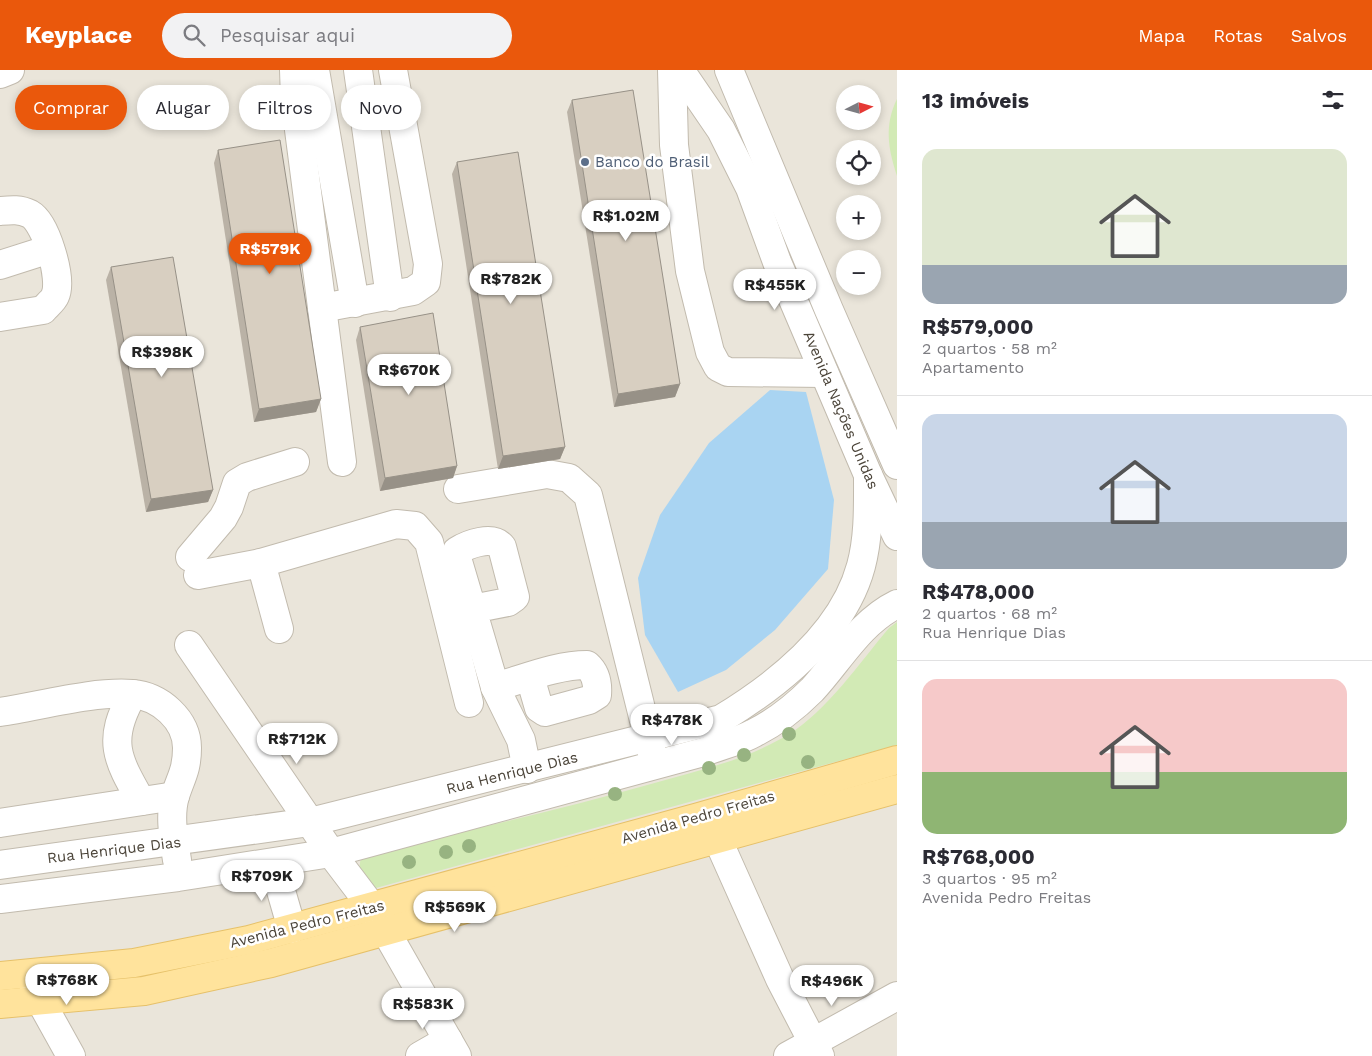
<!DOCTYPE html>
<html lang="pt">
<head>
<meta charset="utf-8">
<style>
	body { margin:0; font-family:"Work Sans",sans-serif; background:#f2f2f3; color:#2b2b33; height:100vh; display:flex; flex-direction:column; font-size:19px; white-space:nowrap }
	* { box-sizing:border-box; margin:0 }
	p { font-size:16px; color:#7c7c81 }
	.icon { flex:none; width:28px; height:28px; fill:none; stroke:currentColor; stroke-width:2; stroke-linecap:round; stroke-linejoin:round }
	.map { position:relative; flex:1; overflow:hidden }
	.panel { display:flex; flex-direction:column; background:#fff; width:475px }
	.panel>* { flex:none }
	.top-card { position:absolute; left:15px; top:15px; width:475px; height:45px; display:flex; gap:10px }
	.needle { width:32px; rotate:84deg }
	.buttons { position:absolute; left:836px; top:15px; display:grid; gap:10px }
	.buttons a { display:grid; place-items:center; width:45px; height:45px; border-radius:50%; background:#fff; box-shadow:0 2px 8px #0003; font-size:25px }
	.price { position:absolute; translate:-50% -42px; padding:0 11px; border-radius:18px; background:#fff; color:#222; font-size:16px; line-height:32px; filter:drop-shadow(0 1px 2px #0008) }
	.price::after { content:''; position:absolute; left:50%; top:30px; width:15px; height:11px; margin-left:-8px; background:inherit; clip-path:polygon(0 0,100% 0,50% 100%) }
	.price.on { background:#ea580c; color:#fff }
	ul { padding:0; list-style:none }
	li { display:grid; align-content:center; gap:10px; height:265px; padding:0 25px }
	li+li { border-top:1px solid #e1e1e2 }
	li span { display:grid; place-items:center; height:155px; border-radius:15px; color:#555 }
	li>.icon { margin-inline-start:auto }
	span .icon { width:90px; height:90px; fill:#fffc; stroke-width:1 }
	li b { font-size:21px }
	h2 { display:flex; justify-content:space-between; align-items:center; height:60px; padding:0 25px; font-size:21px }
	.pill { padding:0 18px; border-radius:22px; background:#fff; box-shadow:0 2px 8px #0003; font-size:18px; line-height:45px }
	.pill.on { background:#ea580c; color:#fff }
	header { display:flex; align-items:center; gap:30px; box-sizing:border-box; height:70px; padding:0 25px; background:#ea580c; color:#fff }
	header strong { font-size:24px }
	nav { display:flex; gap:28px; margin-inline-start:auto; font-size:18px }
	.search { width:350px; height:45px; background:#f2f2f3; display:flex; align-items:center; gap:12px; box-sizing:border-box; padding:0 18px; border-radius:28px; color:#7c7c81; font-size:19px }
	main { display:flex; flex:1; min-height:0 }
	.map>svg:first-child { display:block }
	.residential { fill:#eae5da; fill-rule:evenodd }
	.green { fill:#d2eab5 }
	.water { fill:#a9d4f2 }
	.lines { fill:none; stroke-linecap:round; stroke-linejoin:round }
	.minor-casing { stroke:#c2bbae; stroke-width:30 }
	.major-casing { stroke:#e6c16a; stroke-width:30 }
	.minor { stroke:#fff; stroke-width:28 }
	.major { stroke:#ffe39c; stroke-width:28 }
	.tree { fill:#97b381 }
	.wall { fill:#bab2a6 }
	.shaded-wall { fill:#979187 }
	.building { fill:#d8cfc1; stroke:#979187 }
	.service-dot { fill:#5c6f8a; stroke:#fff; stroke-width:2 }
	.labels { text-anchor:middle; stroke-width:5; stroke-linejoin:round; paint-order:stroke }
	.service-label { font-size:15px; fill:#4e5e75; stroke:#fff; text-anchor:start }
	.street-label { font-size:15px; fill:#4b4439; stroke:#fff }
</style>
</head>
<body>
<header>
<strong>Keyplace</strong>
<div class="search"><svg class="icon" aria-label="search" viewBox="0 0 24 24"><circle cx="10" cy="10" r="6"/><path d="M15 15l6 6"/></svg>Pesquisar aqui</div>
<nav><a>Mapa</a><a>Rotas</a><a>Salvos</a></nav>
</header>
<main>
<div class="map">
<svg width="897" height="986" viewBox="0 0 897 986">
	<rect width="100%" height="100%" fill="#f6f3ec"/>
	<path class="residential" d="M 0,0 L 897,0 L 897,986 L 0,986 ZM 845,24 L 872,24 L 872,51 L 845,51 ZM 845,79 L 872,79 L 872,106 L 845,106 ZM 845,134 L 872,134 L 872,161 L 845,161 ZM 845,189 L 872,189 L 872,216 L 845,216 Z"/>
	<g class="green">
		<path d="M 897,29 L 897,106 C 888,79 884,55 897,29 Z"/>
		<path d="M 897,552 L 897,675 L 376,818 L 370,816 L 359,800 L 361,786 C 458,763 555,741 651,714 C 697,701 747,690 789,664 C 827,641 860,592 889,558 Z"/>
	</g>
	<path class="water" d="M 770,320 L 806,322 L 834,430 L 828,499 L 775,560 L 726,600 L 678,622 L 645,565 L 638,508 L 660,445 L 709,373 Z"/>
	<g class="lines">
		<defs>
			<g id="minor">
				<path d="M 294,0 L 295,29 L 342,392"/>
				<path d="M 315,0 L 355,233"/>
				<path d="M 358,0 L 390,227"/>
				<path d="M 672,0 L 674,75 L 690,201 L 710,282 L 718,297 L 728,302 L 824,303"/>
				<path d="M 680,0 L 721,60 L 750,118 L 777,192 L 868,405 L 897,466"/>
				<path d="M 729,0 L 829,240 L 897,395"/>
				<path d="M 0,4 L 10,0"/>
				<path d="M 0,141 C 11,140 20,139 30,144 C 46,153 63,209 55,226 C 53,231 46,236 43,240 L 0,247"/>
				<path d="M 0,195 L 50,179"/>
				<path d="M 322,238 L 413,221 L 426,212 L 428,194 L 393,0"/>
				<path d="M 458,419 L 547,404 L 569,408 L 588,425 L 653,687"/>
				<path d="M 190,487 L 223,448 L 229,437 L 237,413 L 247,407 L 295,392"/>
				<path d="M 261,493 L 396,454 L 415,456 L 429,472 L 469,633"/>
				<path d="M 198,505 L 261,493 L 279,559"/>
				<path d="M 472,539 L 508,532 L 515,527 L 502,477 C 493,465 468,474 457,481 L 457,488 L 495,617 L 521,670 L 527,699"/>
				<path d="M 189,575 L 331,783 L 372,837 L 457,986"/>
				<path d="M 495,617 C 524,609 556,595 587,595 C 596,603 598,613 597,625 L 589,630 L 545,642 L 539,638 L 530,607"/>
				<path d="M 133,624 C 106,670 117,689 141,731"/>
				<path d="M 0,642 C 40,636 93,621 132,624 C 160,626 187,650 187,678 C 187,700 181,707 175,726 C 169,746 174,770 177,790"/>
				<path d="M 0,753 L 175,726"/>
				<path d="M 717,768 L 780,909 L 820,986"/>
				<path d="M 273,793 L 292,859"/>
				<path d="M 0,795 L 310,752 L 721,649 C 777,615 843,563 861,496 C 869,466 868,436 868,405"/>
				<path d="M 0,829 L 178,807 L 331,783 L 707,681 C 722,675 740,671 754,663 C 774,653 796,636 812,620 C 839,591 860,552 897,534"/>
				<path d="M 32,910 L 41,932 L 71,986"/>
				<path d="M 420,986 L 448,970"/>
				<path d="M 788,986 L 897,926"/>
			</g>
			<g id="major">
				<path d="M 0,906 L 134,893 L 249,870 L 699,747 L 897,690"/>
				<path d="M 0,934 L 144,921 L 271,893 L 897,719"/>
			</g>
		</defs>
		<use href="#minor" class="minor-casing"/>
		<use href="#major" class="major-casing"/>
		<use href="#minor" class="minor"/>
		<use href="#major" class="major"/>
	</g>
	<g class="tree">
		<circle cx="789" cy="664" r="7"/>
		<circle cx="744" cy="685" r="7"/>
		<circle cx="808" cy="692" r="7"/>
		<circle cx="709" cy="698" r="7"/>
		<circle cx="615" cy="724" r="7"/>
		<circle cx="469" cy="776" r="7"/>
		<circle cx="446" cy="782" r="7"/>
		<circle cx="409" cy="792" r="7"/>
	</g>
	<g class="wall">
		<path d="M 572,30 L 680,314 L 675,327 L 614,337 L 567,42 Z"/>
		<path d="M 218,80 L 321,329 L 316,342 L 254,352 L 214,93 Z"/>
		<path d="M 457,92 L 565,377 L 560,389 L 498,399 L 452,104 Z"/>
		<path d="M 111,197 L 213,420 L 208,432 L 146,442 L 106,210 Z"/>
		<path d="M 360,257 L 457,396 L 453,408 L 380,421 L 356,270 Z"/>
	</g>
	<g class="shaded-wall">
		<path d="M 680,314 L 675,327 L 614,337 L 618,324 Z"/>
		<path d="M 321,329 L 316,342 L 254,352 L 259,339 Z"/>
		<path d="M 565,377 L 560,389 L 498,399 L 503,386 Z"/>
		<path d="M 457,396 L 453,408 L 380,421 L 385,408 Z"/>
		<path d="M 213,420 L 208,432 L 146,442 L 151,429 Z"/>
	</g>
	<g class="building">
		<path d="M 633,20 L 680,314 L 618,324 L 572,30 Z"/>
		<path d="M 280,70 L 321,329 L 259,339 L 218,80 Z"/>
		<path d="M 518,82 L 565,377 L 503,386 L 457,92 Z"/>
		<path d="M 173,187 L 213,420 L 151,429 L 111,197 Z"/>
		<path d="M 433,243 L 457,396 L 385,408 L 360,257 Z"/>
	</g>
	<circle class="service-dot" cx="585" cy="92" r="5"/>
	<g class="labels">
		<g class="service-label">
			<text x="595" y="97">Banco do Brasil</text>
		</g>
		<g class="street-label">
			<text transform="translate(841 340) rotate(67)" y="5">Avenida Nações Unidas</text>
			<text transform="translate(512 703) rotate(-14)" y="5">Rua Henrique Dias</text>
			<text transform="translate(698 747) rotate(-16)" y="5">Avenida Pedro Freitas</text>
			<text transform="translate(114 780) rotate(-7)" y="5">Rua Henrique Dias</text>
			<text transform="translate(307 854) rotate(-14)" y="5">Avenida Pedro Freitas</text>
		</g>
	</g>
</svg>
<div class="buttons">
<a><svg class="needle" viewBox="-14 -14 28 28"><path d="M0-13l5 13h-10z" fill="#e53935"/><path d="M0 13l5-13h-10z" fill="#7c7c81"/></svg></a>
<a><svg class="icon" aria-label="locate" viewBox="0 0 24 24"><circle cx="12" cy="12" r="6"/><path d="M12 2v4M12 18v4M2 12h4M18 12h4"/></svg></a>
<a>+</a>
<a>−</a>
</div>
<b class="price" style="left:626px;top:172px">R$1.02M</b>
<b class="price on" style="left:270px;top:205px">R$579K</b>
<b class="price" style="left:511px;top:235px">R$782K</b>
<b class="price" style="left:775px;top:241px">R$455K</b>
<b class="price" style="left:162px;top:308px">R$398K</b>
<b class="price" style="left:409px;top:326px">R$670K</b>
<b class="price" style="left:672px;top:676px">R$478K</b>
<b class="price" style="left:297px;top:695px">R$712K</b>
<b class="price" style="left:262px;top:832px">R$709K</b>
<b class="price" style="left:455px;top:863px">R$569K</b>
<b class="price" style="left:67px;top:936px">R$768K</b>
<b class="price" style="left:832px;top:937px">R$496K</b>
<b class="price" style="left:423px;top:960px">R$583K</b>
<div class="top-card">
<a class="pill on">Comprar</a>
<a class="pill">Alugar</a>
<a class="pill">Filtros</a>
<a class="pill">Novo</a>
</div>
</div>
<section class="panel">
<h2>13 imóveis<svg class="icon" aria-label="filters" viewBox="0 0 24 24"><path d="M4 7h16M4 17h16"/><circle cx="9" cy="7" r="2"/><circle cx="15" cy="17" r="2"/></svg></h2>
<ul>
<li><span style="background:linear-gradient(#dfe7d0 75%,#9aa5b1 0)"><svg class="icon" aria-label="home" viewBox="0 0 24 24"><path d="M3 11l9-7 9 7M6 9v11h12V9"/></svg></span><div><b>R$579,000</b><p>2 quartos · 58 m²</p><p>Apartamento</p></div></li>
<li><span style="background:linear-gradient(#c9d6e8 70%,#9aa5b1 0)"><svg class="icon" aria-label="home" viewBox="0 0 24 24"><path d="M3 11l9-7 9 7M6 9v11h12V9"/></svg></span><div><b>R$478,000</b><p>2 quartos · 68 m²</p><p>Rua Henrique Dias</p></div></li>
<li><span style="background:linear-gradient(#f6c9c9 60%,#8fb573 0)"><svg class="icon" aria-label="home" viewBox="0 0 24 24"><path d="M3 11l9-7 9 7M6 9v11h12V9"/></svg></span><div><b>R$768,000</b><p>3 quartos · 95 m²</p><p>Avenida Pedro Freitas</p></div></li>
</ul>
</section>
</main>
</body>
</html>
